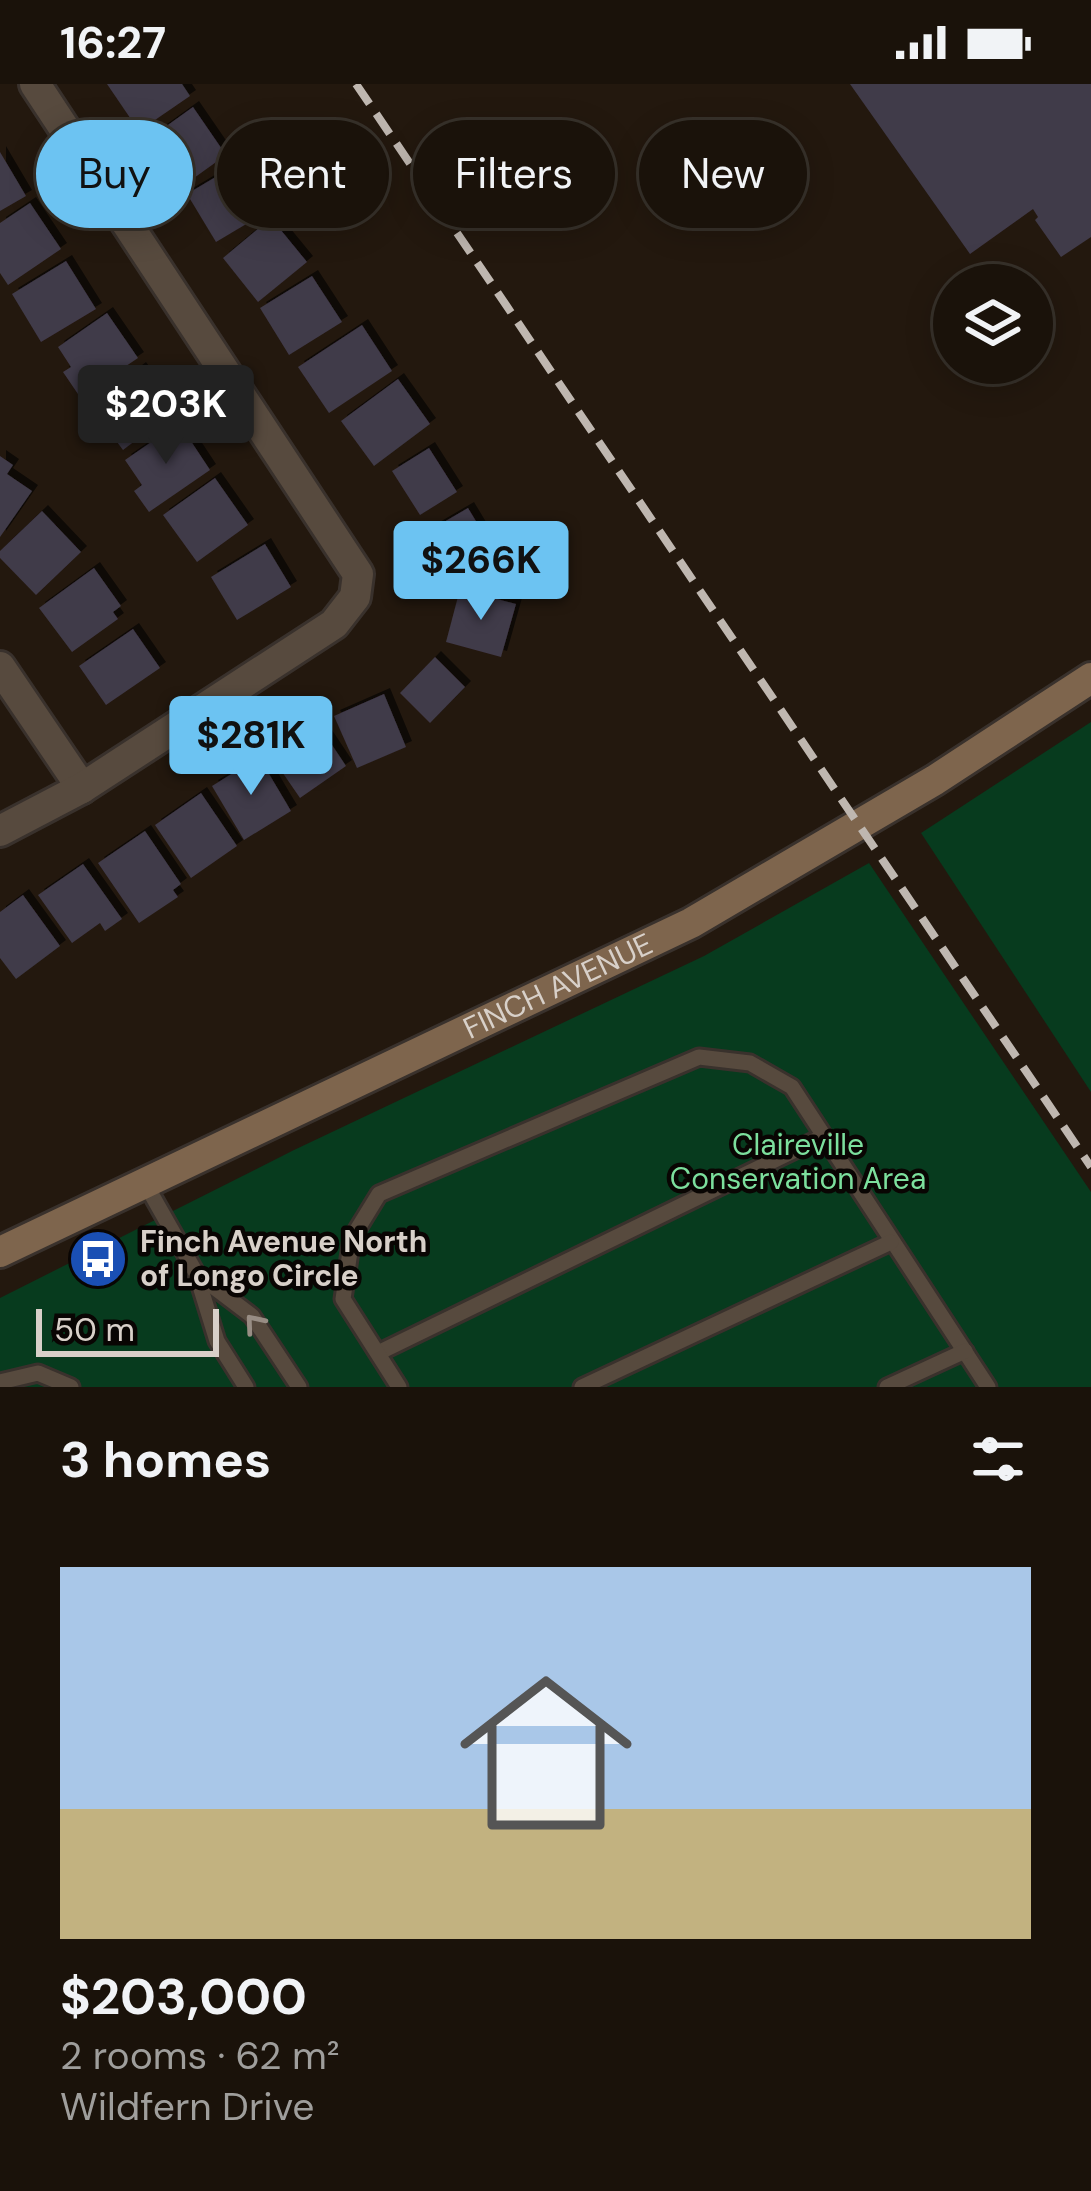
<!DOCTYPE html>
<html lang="en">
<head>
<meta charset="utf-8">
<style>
	body { margin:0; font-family:"DM Sans",sans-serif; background:#231b13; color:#f1f3f6; height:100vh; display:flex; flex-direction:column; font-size:45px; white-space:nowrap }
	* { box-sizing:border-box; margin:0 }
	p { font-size:39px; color:#9f9e9c }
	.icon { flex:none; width:66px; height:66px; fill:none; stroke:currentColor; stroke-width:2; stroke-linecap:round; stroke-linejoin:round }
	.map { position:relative; height:1303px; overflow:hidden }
	.side { display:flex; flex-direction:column; background:#1a120a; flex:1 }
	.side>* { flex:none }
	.hud { position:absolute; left:36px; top:36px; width:1020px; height:108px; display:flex; gap:24px }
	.fabs { position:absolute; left:933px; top:180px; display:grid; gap:24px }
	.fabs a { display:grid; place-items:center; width:120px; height:120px; border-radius:50%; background:#1a120a; box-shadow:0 6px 30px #0003,0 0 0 3px #38322b; font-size:60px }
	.scale { position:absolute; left:36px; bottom:30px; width:183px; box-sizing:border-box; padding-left:12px; border:6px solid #d8d0c9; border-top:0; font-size:33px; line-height:42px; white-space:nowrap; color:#d8d0c9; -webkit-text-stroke:9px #090503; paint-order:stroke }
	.price { position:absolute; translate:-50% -102px; padding:0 27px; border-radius:12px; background:#6cc3f2; color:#111; font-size:39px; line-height:78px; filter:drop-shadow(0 3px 6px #0008) }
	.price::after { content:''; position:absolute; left:50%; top:72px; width:36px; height:27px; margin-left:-18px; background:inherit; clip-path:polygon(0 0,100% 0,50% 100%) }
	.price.current { background:#222; color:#fff }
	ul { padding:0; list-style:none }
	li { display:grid; align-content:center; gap:24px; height:636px; padding:0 60px }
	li+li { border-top:3px solid #38322b }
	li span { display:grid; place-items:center; height:372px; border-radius:0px; color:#555 }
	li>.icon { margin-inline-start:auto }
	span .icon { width:216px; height:216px; fill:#fffc; stroke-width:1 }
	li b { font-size:51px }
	h2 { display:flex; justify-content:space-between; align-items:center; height:144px; padding:0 60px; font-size:51px }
	.tag { padding:0 42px; border-radius:54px; background:#1a120a; box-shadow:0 6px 30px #0003,0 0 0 3px #38322b; font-size:42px; line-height:108px }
	.tag.current { background:#6cc3f2; color:#111 }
	.status { display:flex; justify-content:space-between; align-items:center; height:84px; padding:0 60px; background:#1a120a; direction:ltr }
	.status svg { height:33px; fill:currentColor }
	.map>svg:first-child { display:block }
	.green { fill:#073b1e }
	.building { fill:#403a49; filter:url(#shadow) }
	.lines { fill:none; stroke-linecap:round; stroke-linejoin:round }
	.service-casing { stroke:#39312c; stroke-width:21 }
	.minor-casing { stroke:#39312c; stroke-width:36 }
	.secondary-casing { stroke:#39312c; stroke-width:36 }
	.service { stroke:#574a3e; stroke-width:15 }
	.minor { stroke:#574a3e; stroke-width:30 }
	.secondary { stroke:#7e654d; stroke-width:30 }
	.rail { stroke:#bfb7b0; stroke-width:8; stroke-dasharray:24 12; stroke-linecap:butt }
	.oneway { stroke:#988d84 }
	.labels { text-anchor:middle; stroke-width:9; stroke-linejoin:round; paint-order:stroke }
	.street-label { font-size:30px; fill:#d8d0c9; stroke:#090503 }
	.park-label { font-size:30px; fill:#7cdf9d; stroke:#090503 }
	.poi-label { font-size:30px; font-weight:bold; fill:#d8d0c9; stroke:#090503; text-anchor:start }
</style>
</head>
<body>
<div class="status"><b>16:27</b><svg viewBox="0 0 49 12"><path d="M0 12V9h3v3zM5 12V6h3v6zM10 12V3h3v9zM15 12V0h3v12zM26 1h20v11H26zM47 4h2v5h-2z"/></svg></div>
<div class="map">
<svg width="1091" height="1303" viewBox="0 0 1091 1303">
	<defs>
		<filter id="shadow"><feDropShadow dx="6" dy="-6" stdDeviation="0" flood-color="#0009"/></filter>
	</defs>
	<rect width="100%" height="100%" fill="#23180e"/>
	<g class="green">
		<path d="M 1091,638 L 1091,1008 L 921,749 Z"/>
		<path d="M 869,779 L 1091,1108 L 1091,1303 L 0,1303 L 0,1214 L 294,1066 L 704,872 Z"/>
	</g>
	<g class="building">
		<path d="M 107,0 L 182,0 L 190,12 L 139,47 Z"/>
		<path d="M 850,0 L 1091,0 L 1091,153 L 1061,173 L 1035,136 L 1038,133 L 1033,125 L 970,170 Z"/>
		<path d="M 193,23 L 226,71 L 180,104 L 147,56 Z"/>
		<path d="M 0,68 L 26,112 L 0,127 Z"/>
		<path d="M 239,79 L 268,127 L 216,158 L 187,110 Z"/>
		<path d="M 30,119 L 61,165 L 8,201 L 0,189 L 0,139 Z"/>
		<path d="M 271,134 L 307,178 L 258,218 L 223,174 Z"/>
		<path d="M 66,177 L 96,225 L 41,258 L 12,210 Z"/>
		<path d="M 312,192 L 342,238 L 289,271 L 260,224 Z"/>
		<path d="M 107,229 L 138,274 L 80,313 L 63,288 L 71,283 L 58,263 Z"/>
		<path d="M 362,241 L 392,287 L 329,329 L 298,283 Z"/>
		<path d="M 140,284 L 173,328 L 123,366 L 90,322 Z"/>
		<path d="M 398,295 L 430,340 L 374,382 L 341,337 Z"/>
		<path d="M 179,339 L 210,386 L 149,428 L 134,407 L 142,401 L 125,376 Z"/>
		<path d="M 429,364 L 457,408 L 420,431 L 392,387 Z"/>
		<path d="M 0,372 L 13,381 L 7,390 L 32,407 L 0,453 Z"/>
		<path d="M 215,394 L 248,441 L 197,478 L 163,431 Z"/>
		<path d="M 468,424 L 494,467 L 458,489 L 432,445 Z"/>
		<path d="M 42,427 L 81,468 L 36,511 L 0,474 L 0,467 Z"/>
		<path d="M 265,460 L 291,503 L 237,536 L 211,493 Z"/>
		<path d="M 94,484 L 121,522 L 113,528 L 118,535 L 72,568 L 39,524 Z"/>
		<path d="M 460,505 L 516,520 L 501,573 L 446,558 Z"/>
		<path d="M 133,545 L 160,584 L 106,621 L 79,582 Z"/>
		<path d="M 435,573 L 465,603 L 430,639 L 400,609 Z"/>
		<path d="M 384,610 L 406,663 L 357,684 L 334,632 Z"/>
		<path d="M 314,634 L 346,682 L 300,714 L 267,666 Z"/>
		<path d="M 259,673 L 291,727 L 244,756 L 212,702 Z"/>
		<path d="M 201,709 L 237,762 L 191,794 L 155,741 Z"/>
		<path d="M 145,747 L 181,800 L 173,806 L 178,813 L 139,839 L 98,779 Z"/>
		<path d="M 83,780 L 122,835 L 105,847 L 100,839 L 72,859 L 38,811 Z"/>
		<path d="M 23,811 L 60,862 L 16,895 L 0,874 L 0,828 Z"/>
	</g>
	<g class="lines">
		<defs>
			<g id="service">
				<path d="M 145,1099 L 196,1189 L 217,1257 L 246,1303"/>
				<path d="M 198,1191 L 252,1232 L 299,1303"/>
				<path d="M 378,1269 L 822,1053"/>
				<path d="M 0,1298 L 38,1289 L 71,1303"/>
				<path d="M 399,1303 L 343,1215 L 352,1154 L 379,1110 L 699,973 L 750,979 L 792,1003 L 988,1303"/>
				<path d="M 582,1303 L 891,1158"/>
				<path d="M 887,1303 L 965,1267"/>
			</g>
			<g id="minor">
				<path d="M 0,583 L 82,704"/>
				<path d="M 0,747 L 82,704 L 334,540 L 355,513 L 358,490 L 35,0"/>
			</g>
			<g id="secondary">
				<path id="s1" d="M 0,1168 L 691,839 L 935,696 L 1091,594"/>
			</g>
		</defs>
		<use href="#service" class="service-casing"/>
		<use href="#minor" class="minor-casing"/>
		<use href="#secondary" class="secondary-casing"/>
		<use href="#service" class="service"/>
		<use href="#minor" class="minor"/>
		<use href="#secondary" class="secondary"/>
		<path class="rail" d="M 356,0 L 1091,1083"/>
	</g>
	<defs><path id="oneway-chevron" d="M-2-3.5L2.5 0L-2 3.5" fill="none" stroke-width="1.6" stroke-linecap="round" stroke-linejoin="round" transform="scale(3)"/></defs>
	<use class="oneway" href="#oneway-chevron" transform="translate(254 1239) rotate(-130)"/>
	<defs>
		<symbol id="bus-disc" viewBox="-11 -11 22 22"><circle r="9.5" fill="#1a4fb4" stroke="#090503"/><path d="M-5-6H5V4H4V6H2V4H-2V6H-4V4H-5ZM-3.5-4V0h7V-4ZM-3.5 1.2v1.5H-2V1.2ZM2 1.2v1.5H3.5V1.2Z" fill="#fff"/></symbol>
	</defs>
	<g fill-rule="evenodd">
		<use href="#bus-disc" x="65" y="1142" width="66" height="66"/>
	</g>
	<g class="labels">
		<g class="street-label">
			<text dy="10" stroke="none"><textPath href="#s1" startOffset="618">FINCH AVENUE</textPath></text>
		</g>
		<g class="park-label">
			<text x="798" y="1071">Claireville<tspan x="798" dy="34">Conservation Area</tspan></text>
		</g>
		<g class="poi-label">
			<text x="140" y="1168">Finch Avenue North<tspan x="140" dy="34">of Longo Circle</tspan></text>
		</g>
	</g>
</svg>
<div class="fabs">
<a><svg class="icon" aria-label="layers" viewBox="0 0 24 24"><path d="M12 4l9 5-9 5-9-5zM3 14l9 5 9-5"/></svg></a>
</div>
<div class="scale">50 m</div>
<b class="price current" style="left:166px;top:383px">$203K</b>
<b class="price" style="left:481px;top:539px">$266K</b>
<b class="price" style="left:251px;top:714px">$281K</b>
<div class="hud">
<a class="tag current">Buy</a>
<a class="tag">Rent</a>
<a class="tag">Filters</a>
<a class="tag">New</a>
</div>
</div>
<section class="side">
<h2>3 homes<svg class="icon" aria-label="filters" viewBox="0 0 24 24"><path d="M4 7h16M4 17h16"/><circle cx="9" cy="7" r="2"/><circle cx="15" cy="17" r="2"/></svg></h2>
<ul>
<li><span style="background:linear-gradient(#a9c7e8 65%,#c2b280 0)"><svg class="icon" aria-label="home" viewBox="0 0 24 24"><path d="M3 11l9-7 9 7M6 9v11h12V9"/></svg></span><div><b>$203,000</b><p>2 rooms · 62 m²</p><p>Wildfern Drive</p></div></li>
</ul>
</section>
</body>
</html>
